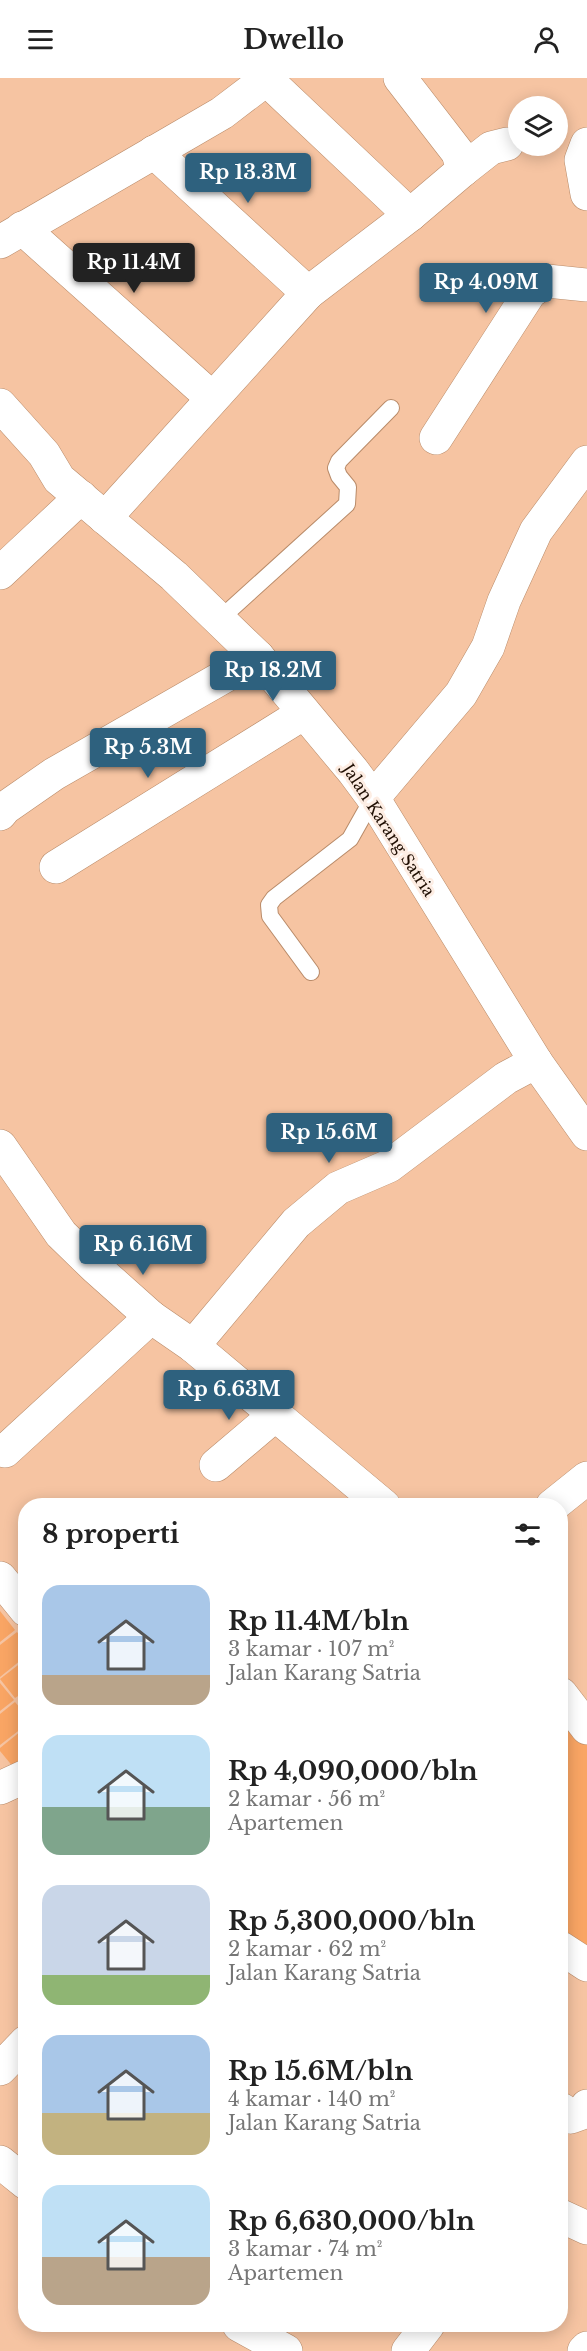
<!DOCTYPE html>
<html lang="id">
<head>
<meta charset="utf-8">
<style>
	body { margin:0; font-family:"Libre Baskerville",serif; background:#f2f2f2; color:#222; height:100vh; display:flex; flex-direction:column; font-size:22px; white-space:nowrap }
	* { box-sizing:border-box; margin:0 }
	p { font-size:20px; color:#767676 }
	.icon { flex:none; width:33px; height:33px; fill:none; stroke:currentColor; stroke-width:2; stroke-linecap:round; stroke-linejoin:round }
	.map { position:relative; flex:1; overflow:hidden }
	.panel { position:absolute; left:18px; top:1420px; width:550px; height:834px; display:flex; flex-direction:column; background:#fff; border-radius:24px; box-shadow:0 3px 15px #0003 }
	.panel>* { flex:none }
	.tools { position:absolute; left:508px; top:18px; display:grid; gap:12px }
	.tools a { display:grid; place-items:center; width:60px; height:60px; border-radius:50%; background:#fff; box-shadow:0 3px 15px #0003; font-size:30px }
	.price { position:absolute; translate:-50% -51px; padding:0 14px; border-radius:6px; background:#2e617e; color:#fff; font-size:20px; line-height:39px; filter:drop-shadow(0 2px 3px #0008) }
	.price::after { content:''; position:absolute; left:50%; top:36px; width:18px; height:14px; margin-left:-9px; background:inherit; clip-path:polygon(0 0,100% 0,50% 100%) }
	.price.current { background:#222; color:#fff }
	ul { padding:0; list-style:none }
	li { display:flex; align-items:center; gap:18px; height:150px; padding:0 24px }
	li span { display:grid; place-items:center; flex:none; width:168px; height:120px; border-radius:18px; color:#555 }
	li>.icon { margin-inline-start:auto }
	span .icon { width:72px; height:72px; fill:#fffc; stroke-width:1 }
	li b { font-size:26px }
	h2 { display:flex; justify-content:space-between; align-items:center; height:72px; padding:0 24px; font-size:26px }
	header { display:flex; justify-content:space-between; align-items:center; height:78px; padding:0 24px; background:#fff; font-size:27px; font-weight:700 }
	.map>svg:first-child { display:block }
	.building { fill:#f9a564 }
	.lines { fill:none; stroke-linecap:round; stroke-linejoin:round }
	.service-casing { stroke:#b98b69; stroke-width:18 }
	.minor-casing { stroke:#b98b69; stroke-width:34 }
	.tertiary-casing { stroke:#b98b69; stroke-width:34 }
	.service { stroke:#fff; stroke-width:16 }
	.minor { stroke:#fff; stroke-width:33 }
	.tertiary { stroke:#fff; stroke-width:33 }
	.labels { text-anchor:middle; stroke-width:6; stroke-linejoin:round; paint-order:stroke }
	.street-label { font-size:16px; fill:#200f03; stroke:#fdede3 }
</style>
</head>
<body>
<header><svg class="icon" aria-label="menu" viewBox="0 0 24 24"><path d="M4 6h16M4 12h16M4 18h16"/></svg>Dwello<svg class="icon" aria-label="person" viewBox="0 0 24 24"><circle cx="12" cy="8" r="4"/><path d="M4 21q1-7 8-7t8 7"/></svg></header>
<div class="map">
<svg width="587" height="2273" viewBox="0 0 587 2273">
	<rect width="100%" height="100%" fill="#f6c4a2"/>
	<g class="building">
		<path d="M 0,1533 L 15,1552 L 0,1564 Z"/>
		<path d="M 17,1554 L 26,1565 L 26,1578 L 0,1599 L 0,1567 Z"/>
		<path d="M 26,1581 L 26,1613 L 15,1620 L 0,1601 Z"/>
		<path d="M 0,1605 L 14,1622 L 0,1633 Z"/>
		<path d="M 561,1616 L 587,1650 L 587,1887 L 561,1870 Z"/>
		<path d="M 15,1624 L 26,1637 L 26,1647 L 0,1667 L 0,1636 Z"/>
		<path d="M 26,1649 L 26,1681 L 14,1690 L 0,1673 L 0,1670 Z"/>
	</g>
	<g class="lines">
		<defs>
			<g id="service">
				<path d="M 220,541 L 347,426 L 348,409 L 339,398 L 336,390 L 339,383 L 391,330"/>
				<path d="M 311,894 L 270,838 L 269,827 L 274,820 L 350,761 L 373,720"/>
			</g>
			<g id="minor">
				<path d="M 265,0 L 410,137"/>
				<path d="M 587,66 L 581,82 L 587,116"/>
				<path d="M 154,74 L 308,215"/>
				<path d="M 463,92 L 491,70 L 507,66"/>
				<path d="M 22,150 L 212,320"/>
				<path d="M 0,164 L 222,35 L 268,0"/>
				<path d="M 436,360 L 530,214 L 547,203 L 587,207"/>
				<path d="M 105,440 L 308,215 L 410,137 L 463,92 L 458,75 L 400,0"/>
				<path d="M 0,495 L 81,419"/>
				<path d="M 373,720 L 461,616 L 488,569 L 504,523 L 536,453 L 587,384"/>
				<path d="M 0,736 L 5,730 L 54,696 L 258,579"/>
				<path d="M 56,789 L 304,635"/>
				<path d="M 0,1068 L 61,1156 L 95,1189 L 151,1239 L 193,1268 L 384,1428"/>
				<path d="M 193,1268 L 296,1145 L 338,1110 L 389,1088 L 506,1000 L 536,984"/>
				<path d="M 5,1373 L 151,1239"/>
				<path d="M 216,1387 L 274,1338"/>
				<path d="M 552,1428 L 587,1400"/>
				<path d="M 0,1500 L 26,1532"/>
				<path d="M 561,1616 L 587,1650"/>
				<path d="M 0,1710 L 26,1698"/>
				<path d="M 561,1870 L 587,1887"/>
				<path d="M 0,1991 L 26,1964"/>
				<path d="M 561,2031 L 571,2039 L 582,2035 L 587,2028"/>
				<path d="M 0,2084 L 26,2105"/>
				<path d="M 561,2138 L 587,2150"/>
				<path d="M 239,2247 L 286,2273"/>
				<path d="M 408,2273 L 428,2247"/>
				<path d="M 584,2273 L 587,2270"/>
			</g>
			<path id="tertiary" d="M 0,327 L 44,376 L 59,401 L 174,498 L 258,579 L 353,693 L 373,720 L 536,984 L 587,1056"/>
		</defs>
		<use href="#service" class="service-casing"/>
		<use href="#minor" class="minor-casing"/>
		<use href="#tertiary" class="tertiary-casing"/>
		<use href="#service" class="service"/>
		<use href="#minor" class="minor"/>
		<use href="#tertiary" class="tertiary"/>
	</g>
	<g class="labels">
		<g class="street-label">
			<text transform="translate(389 752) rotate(57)" y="6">Jalan Karang Satria</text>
		</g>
	</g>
</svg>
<div class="tools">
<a><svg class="icon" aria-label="layers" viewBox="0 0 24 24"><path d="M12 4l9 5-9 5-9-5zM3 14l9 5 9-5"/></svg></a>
</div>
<b class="price" style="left:248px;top:126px">Rp 13.3M</b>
<b class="price current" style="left:134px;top:216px">Rp 11.4M</b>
<b class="price" style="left:486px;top:236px">Rp 4.09M</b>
<b class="price" style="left:273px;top:624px">Rp 18.2M</b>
<b class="price" style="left:148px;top:701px">Rp 5.3M</b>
<b class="price" style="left:329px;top:1086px">Rp 15.6M</b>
<b class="price" style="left:143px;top:1198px">Rp 6.16M</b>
<b class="price" style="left:229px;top:1343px">Rp 6.63M</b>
<section class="panel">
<h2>8 properti<svg class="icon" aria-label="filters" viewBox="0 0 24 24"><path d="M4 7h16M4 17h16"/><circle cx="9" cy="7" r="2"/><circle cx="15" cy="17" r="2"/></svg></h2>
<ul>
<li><span style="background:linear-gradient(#a9c7e8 75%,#b9a48a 0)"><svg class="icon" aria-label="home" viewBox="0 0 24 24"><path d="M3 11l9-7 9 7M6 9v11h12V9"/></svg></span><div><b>Rp 11.4M/bln</b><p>3 kamar · 107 m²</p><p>Jalan Karang Satria</p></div></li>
<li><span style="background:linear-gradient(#bfe0f5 60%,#7fa58c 0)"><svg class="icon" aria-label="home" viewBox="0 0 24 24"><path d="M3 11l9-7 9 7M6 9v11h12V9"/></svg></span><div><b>Rp 4,090,000/bln</b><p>2 kamar · 56 m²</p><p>Apartemen</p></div></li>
<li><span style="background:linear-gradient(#c9d6e8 75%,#8fb573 0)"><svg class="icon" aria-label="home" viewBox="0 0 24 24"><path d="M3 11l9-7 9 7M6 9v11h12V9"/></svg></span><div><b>Rp 5,300,000/bln</b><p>2 kamar · 62 m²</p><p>Jalan Karang Satria</p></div></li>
<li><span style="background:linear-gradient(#a9c7e8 65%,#c2b280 0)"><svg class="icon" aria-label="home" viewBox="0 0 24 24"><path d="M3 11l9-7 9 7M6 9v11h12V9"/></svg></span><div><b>Rp 15.6M/bln</b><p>4 kamar · 140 m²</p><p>Jalan Karang Satria</p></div></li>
<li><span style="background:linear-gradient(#bfe0f5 60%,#b9a48a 0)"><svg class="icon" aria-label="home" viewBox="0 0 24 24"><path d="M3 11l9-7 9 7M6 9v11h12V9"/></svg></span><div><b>Rp 6,630,000/bln</b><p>3 kamar · 74 m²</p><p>Apartemen</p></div></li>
</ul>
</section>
</div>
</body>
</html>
